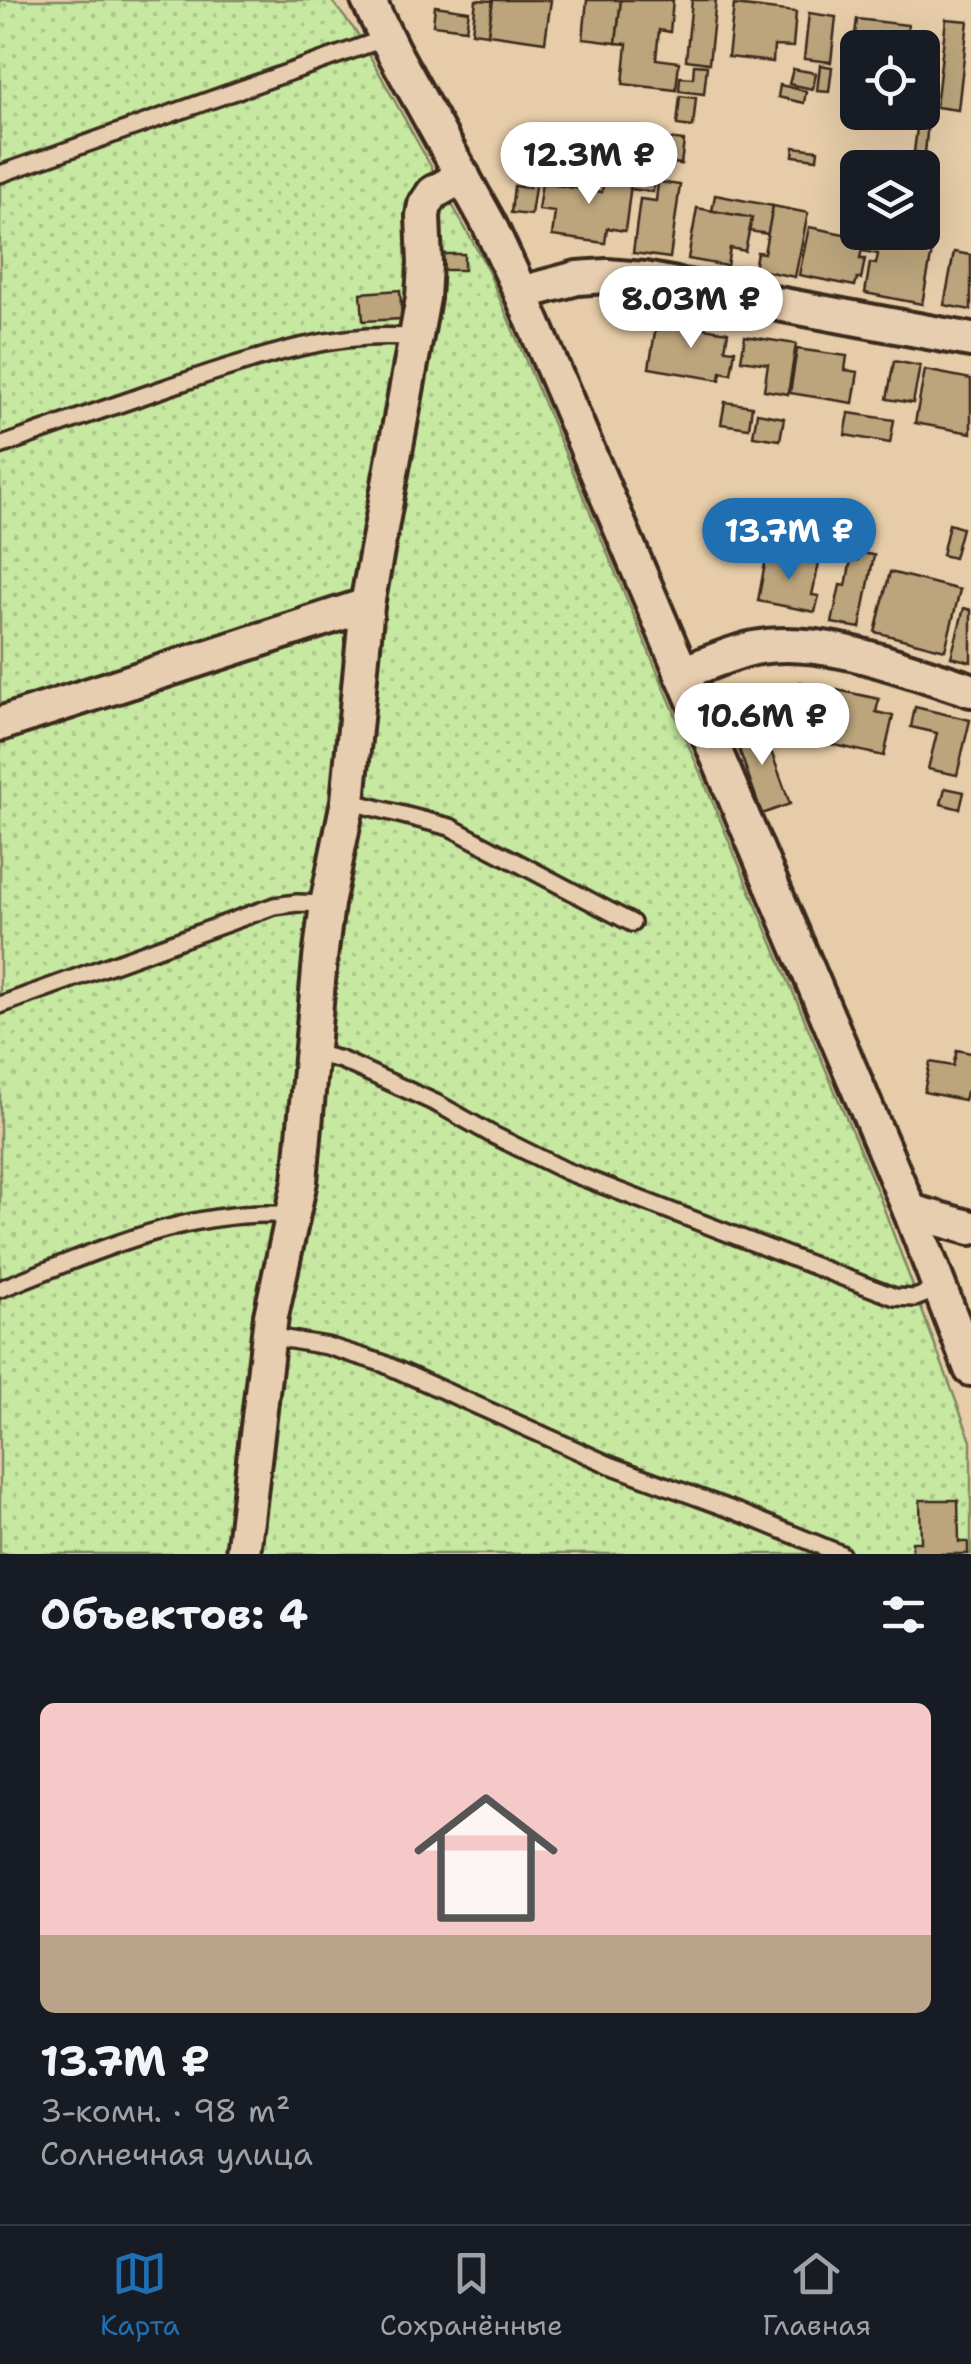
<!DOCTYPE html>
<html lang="ru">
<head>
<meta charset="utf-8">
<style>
	body { margin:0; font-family:"Shantell Sans",sans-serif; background:#242831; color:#f1f3f6; height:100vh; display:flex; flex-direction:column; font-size:38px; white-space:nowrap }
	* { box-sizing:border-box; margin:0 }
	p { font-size:32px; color:#9ea1a6 }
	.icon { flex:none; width:55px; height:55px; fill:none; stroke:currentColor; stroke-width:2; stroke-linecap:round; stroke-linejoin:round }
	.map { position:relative; height:1554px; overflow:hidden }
	.side { display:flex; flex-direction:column; background:#171b24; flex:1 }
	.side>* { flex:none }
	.tools { position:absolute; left:840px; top:30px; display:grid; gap:20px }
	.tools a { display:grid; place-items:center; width:100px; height:100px; border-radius:15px; background:#171b24; box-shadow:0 10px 40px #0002; font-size:50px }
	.price { position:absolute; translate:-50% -85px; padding:0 22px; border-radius:35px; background:#fff; color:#222; font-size:32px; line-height:65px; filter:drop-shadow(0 2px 5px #0008) }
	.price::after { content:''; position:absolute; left:50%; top:60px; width:30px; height:22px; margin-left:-15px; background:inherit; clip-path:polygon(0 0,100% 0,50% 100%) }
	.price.on { background:#1f6fb2; color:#fff }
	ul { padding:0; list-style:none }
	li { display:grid; align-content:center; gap:20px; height:530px; padding:0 40px }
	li+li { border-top:2px solid #363941 }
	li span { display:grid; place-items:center; height:310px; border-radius:15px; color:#555 }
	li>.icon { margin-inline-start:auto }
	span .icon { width:180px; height:180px; fill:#fffc; stroke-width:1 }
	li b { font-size:42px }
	h2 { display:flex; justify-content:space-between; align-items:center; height:120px; padding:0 40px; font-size:42px }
	.tabs { display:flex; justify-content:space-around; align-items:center; height:140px; border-top:2px solid #363941; background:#171b24; font-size:28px; color:#9ea1a6 }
	.tabs a { display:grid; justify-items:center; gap:5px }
	.tabs .on { color:#1f6fb2 }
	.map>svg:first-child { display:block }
	.garden { fill:url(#garden-dots); stroke:#808960; stroke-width:2.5 }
	.building { fill:#bca57c; stroke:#3b2a1e; stroke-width:2.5 }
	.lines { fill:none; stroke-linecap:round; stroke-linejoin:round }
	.lane-casing { stroke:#3b2a1e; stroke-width:22 }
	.street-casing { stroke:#3b2a1e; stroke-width:40 }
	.lane { stroke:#e8ceb0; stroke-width:15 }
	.street { stroke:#e8ceb0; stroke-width:32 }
</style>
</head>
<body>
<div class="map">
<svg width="971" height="1554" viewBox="0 0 971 1554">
	<defs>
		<pattern id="garden-dots" width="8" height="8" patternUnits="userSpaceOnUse" patternTransform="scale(2.5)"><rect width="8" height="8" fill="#c6e8a1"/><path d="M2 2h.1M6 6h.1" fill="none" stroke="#abc78a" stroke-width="1.8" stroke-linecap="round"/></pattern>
	</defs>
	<rect width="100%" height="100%" fill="#e6cca8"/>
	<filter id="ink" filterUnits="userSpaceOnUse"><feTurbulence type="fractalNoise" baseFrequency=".01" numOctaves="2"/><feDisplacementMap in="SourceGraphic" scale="20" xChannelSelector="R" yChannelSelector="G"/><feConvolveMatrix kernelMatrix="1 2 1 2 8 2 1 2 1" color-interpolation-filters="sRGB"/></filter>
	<g filter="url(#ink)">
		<path class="garden" d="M 0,0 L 331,0 L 357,33 L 485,264 L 878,1193 L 971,1441 L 971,1554 L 0,1554 Z"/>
		<g class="building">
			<path d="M 476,0 L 493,1 L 488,34 L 472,32 Z"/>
			<path d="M 551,0 L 545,42 L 488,34 L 493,0 Z"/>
			<path d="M 587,0 L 621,0 L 616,43 L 583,39 Z"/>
			<path d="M 621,0 L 673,0 L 670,32 L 659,30 L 656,59 L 679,62 L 676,90 L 623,84 L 627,44 L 616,43 Z"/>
			<path d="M 692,0 L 716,0 L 709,63 L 686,60 Z"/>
			<path d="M 734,5 L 796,12 L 793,47 L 774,46 L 773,62 L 728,57 Z"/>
			<path d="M 435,6 L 469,11 L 466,29 L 433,25 Z"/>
			<path d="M 809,13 L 836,17 L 831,62 L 804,59 Z"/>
			<path d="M 857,19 L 908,25 L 906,48 L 858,48 L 858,66 L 851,65 Z"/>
			<path d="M 946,19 L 968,21 L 958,110 L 936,107 Z"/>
			<path d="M 922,60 L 932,61 L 927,102 L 922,101 Z"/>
			<path d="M 694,65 L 707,66 L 704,94 L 679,91 L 680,77 L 693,78 Z"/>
			<path d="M 820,65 L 832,67 L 829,92 L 817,91 Z"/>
			<path d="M 793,69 L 816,73 L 813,89 L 789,84 Z"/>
			<path d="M 780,85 L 806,91 L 804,103 L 778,97 Z"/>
			<path d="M 680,96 L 696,98 L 693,127 L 677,125 Z"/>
			<path d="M 918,120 L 928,121 L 925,154 L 914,152 Z"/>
			<path d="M 668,139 L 684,141 L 681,164 L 665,162 Z"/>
			<path d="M 794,147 L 818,150 L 817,159 L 793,156 Z"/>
			<path d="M 605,165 L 633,169 L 625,231 L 607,228 L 605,243 L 552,236 L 555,212 L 538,210 L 542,183 L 602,192 Z"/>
			<path d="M 633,169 L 655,171 L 653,192 L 630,189 Z"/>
			<path d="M 531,172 L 537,173 L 531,215 L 511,213 L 514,186 L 529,188 Z"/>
			<path d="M 658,182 L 680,185 L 670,258 L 633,253 L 640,199 L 656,201 Z"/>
			<path d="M 715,195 L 773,206 L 768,234 L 749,231 L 752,218 L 712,211 Z"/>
			<path d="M 773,206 L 808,213 L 795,277 L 754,269 L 757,252 L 764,253 Z"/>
			<path d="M 697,208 L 752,218 L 745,251 L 730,248 L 727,266 L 688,259 Z"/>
			<path d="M 858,226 L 858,232 L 891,232 L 934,241 L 922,304 L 865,293 L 870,263 L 876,264 L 878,254 L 862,251 L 864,238 L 856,236 Z"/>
			<path d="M 809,227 L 864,238 L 860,259 L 865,259 L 861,279 L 857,278 L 855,286 L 799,275 Z"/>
			<path d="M 954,252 L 971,255 L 971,310 L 944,305 Z"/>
			<rect x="438" y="254" width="26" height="16"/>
			<path d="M 400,290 L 402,319 L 363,321 L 361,293 Z"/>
			<path d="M 657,320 L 728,332 L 725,349 L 735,350 L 731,374 L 721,372 L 720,380 L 649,368 Z"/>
			<path d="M 745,336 L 796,344 L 788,394 L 764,390 L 768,364 L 741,360 Z"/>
			<path d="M 797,349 L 847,356 L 845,370 L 858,372 L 853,403 L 790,393 Z"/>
			<path d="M 894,361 L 920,366 L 913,403 L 887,399 Z"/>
			<path d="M 925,370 L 971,379 L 971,433 L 915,423 Z"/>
			<path d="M 725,402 L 752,406 L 749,428 L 721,424 Z"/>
			<path d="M 757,413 L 784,418 L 780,440 L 753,436 Z"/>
			<path d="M 849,413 L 894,420 L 890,443 L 845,435 Z"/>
			<path d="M 825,524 L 859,531 L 854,555 L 820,549 Z"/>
			<path d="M 949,524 L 962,528 L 954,558 L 942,555 Z"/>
			<path d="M 767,553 L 819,563 L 812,595 L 819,596 L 815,612 L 758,601 Z"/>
			<path d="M 860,553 L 874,555 L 860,628 L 832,623 L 840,585 L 846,586 L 851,559 L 858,560 Z"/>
			<path d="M 890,572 L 960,590 L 945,650 L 875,632 Z"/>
			<path d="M 964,608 L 971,610 L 971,662 L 951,657 Z"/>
			<path d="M 800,682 L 879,699 L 876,712 L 893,716 L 884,756 L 772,731 L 782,685 L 798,689 Z"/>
			<path d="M 915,707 L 970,720 L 957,775 L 928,769 L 937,733 L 911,727 Z"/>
			<path d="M 761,723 L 790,804 L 762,814 L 733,732 Z"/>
			<path d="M 945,788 L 964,792 L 960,809 L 941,804 Z"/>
			<path d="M 957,1050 L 971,1053 L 971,1093 L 966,1092 L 964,1100 L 924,1092 L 930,1062 L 953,1066 Z"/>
			<path d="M 920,1500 L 958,1500 L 959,1542 L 968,1542 L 968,1554 L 912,1554 L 912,1542 L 921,1542 Z"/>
		</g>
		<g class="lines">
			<defs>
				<g id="lane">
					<path d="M 0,174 L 386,38"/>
					<path d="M 0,446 C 61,424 121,403 183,382 C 259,357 335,330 416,338"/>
					<path d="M 348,801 L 450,827 L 632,923"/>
					<path d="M 0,1005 L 274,906 L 297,903 L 327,904"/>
					<path d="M 313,1053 L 341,1060 L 438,1104 L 491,1134 L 566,1171 L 895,1297 L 915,1298 L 940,1288"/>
					<path d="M 0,1289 C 93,1253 191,1206 292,1215"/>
					<path d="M 268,1336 L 327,1346 L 382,1363 L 610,1465 L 738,1512 L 841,1554"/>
				</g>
				<g id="street">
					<path d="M 368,0 L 393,51 L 489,224 L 521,293 L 910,1211 L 971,1369"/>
					<path d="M 521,293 L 577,278 L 607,276 L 644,279 L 971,340"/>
					<path d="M 681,673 C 705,665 730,653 754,648 C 821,634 907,670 971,690"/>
					<path d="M 0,724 L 367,605"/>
					<path d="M 910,1211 L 971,1228"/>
					<path d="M 243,1554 L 271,1316 L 300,1181 L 320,959 L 327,904 L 348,801 L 367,605 L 423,298 L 425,264 L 423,216 L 425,205 L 433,193 L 463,176"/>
				</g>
			</defs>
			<use href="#lane" class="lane-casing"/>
			<use href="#street" class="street-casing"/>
			<use href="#lane" class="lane"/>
			<use href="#street" class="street"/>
		</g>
	</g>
</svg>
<div class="tools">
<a><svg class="icon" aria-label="locate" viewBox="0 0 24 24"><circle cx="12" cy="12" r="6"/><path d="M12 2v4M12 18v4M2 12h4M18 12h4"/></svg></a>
<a><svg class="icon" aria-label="layers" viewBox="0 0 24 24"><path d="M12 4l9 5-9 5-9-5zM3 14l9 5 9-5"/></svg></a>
</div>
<b class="price" style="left:589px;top:207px">12.3M ₽</b>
<b class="price" style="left:691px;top:351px">8.03M ₽</b>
<b class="price on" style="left:789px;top:583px">13.7M ₽</b>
<b class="price" style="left:762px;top:768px">10.6M ₽</b>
</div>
<section class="side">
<h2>Объектов: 4<svg class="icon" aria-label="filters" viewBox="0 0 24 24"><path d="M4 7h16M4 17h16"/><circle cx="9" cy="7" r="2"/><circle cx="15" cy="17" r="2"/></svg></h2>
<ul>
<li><span style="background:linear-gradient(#f6c9c9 75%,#b9a48a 0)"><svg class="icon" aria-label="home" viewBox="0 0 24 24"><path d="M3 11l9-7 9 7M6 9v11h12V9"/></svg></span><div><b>13.7M ₽</b><p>3-комн. · 98 m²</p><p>Солнечная улица</p></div></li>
</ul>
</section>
<nav class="tabs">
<a class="on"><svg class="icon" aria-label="map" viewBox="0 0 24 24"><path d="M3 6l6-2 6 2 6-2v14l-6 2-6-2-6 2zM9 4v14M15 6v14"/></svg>Карта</a>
<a><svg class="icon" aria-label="saved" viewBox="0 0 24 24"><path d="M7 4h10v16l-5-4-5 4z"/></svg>Сохранённые</a>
<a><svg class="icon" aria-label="home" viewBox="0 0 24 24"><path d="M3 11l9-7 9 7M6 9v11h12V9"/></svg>Главная</a>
</nav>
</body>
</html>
